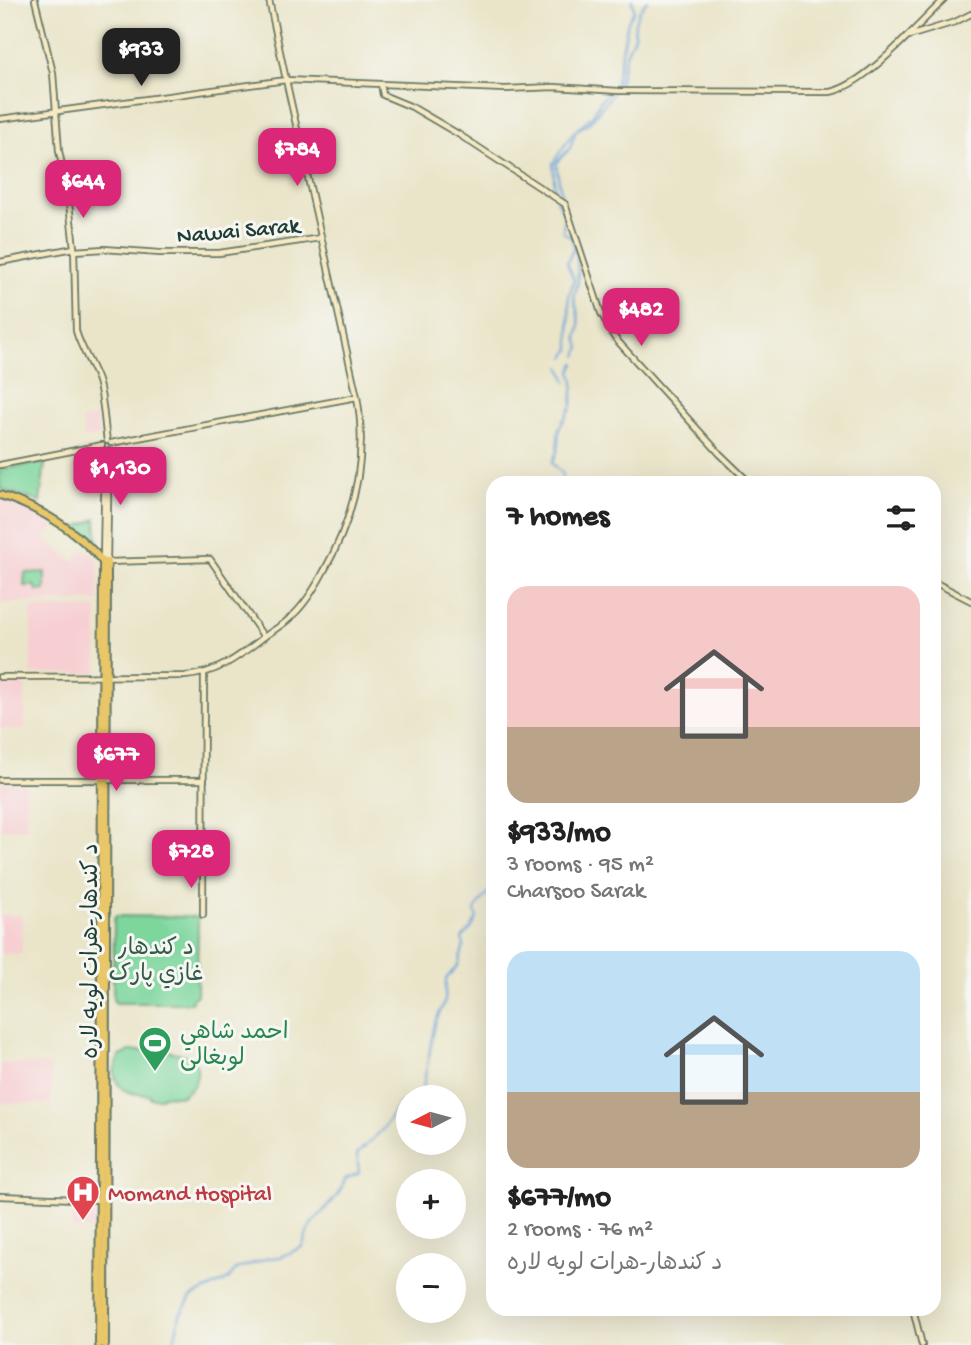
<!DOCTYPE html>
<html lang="en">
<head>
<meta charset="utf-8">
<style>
	body { margin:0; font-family:"Gochi Hand","Playpen Sans Arabic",sans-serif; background:#f6f6f6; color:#222; height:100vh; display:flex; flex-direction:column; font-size:26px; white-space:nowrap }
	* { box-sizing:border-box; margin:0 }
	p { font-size:23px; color:#767676 }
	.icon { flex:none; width:38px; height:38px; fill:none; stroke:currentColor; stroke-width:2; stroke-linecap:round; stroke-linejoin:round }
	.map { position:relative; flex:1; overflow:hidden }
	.details { position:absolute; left:486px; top:476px; width:455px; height:840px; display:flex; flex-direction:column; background:#fff; border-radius:21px; box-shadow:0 7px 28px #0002 }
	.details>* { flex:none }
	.needle { width:46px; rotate:264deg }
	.buttons { position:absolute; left:396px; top:1085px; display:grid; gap:14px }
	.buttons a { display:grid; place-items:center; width:70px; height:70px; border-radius:50%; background:#fff; box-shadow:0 7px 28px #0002; font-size:35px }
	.price { position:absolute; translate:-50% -60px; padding:0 16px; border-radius:14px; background:#db2777; color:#fff; font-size:23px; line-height:46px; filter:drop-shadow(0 2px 4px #0008) }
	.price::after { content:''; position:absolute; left:50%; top:42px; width:21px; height:16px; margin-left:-10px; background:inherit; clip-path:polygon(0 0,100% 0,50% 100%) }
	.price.current { background:#222; color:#fff }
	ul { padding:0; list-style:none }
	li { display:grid; align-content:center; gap:14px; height:371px; padding:0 21px }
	li span { display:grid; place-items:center; height:217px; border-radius:21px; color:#555 }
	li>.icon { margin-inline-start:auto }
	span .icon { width:126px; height:126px; fill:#fffc; stroke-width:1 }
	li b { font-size:30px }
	h2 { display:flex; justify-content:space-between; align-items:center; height:84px; padding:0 21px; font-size:30px }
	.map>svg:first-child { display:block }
	.built { fill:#f7cfd2 }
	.green { fill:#7dd69c; stroke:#4e8a68; stroke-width:2 }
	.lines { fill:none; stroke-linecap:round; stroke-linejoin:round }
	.stream { stroke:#6ba2d9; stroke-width:2 }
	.secondary-casing { stroke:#667868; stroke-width:8 }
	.highway-casing { stroke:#667868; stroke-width:10 }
	.secondary { stroke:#f6e9c3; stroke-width:4.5 }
	.highway { stroke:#e9c769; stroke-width:6 }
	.labels { text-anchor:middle; stroke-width:6; stroke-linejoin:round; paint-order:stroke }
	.street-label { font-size:23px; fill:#1f3d34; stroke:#f6f6f2 }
	.park-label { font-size:23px; fill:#325c49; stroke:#f6f6f2 }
	.leisure-label { font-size:23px; fill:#27864d; stroke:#f6f6f2; text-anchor:start }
	.health-label { font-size:23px; fill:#be3a42; stroke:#f6f6f2; text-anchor:start }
</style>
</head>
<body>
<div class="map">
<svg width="971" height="1345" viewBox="0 0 971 1345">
	<rect width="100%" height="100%" fill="#f6f6f2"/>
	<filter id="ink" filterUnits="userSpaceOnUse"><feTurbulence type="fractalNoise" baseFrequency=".0143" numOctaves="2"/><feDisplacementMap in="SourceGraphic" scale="14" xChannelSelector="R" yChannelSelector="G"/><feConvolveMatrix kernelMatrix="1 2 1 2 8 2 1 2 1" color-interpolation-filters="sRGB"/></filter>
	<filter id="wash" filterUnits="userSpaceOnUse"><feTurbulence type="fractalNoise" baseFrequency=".00686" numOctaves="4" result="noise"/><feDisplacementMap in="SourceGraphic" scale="28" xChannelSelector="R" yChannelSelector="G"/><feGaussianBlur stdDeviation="1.57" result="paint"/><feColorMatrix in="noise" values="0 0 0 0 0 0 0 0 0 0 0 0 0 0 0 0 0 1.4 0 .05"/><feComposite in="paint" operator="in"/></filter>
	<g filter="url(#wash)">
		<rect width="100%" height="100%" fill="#eae5c9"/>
		<g class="built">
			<path d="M 97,417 L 100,436 L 85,439 L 82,420 Z"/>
			<path d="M 3,499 L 30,510 L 55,526 L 43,538 L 74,561 L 85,549 L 90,552 L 98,561 L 99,567 L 98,601 L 0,603 L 0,505 Z"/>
			<path d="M 31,608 L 97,608 L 97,673 L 31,674 Z"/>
			<rect x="0" y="681" width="25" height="48"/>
			<path d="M 0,782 L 26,782 L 27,829 L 0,829 Z"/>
			<rect x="0" y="915" width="22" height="39"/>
			<path d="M 0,1064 L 51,1065 L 51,1104 L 0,1103 Z"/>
			<path d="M 72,1214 L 95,1215 L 95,1230 L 72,1229 Z"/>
		</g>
		<g class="green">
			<path d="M 45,463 L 40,502 L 0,489 L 0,469 Z"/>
			<path d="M 96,519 L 98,542 L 94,544 L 75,528 Z"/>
			<path d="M 45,572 L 45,590 L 37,591 L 36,586 L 24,586 L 25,573 Z"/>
			<path d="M 116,916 L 198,917 L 197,995 L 192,999 L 191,1003 L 116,1003 L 113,1000 L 114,919 Z"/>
			<path d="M 130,1051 C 153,1051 212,1044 194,1085 L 182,1096 L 162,1095 L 161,1098 L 150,1098 L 150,1095 C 132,1094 117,1093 114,1072 L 119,1057 Z"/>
		</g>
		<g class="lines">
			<g class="stream">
				<path d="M 615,86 L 628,21 L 634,10 L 632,0"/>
				<path d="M 618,87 L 626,54 L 634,36 L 635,22 L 639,11 L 647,0"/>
				<path d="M 578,129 L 589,123 L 613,93"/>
				<path d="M 575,133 L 570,148 L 556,163 L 563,206 L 577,255 L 578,282 L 574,297 L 580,325 L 577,337 L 580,348 L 577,356"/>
				<path d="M 555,195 L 553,163 L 572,134 L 593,115 L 600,101 L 609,92"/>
				<path d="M 556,200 L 564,213 L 563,232 L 572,238 L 574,247 L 567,263 L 574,280 L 569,296 L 570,350 L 565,357"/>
				<path d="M 561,367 L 567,382"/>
				<path d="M 561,483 L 563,474 L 552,463 L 557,452 L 559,428 L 572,406 L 574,380 L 571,372 L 575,363"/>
				<path d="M 414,1097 L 418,1095 L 423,1087 L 435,1023 L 445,1001 L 446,979 L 458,965 L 464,945 L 462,938 L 471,929 L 477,918 L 475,910 L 494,884"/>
				<path d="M 173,1345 L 180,1315 L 191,1297 L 229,1279 L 236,1269 L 269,1258 L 281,1257 L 302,1247 C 306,1240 306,1232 311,1225 C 322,1210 341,1197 345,1179 L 359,1173 L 357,1154 L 383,1129 L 399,1104 L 408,1100"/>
			</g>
		</g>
	</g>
	<g filter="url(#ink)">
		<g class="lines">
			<defs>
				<g id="secondary">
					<path d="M 35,0 L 53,73 L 59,151 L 68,194 L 74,248 L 76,331 C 81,349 92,364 98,381 C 104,400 104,422 107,441"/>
					<path d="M 909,36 L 955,22 L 971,14"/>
					<path d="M 381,84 L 505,89 L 554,87 L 619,91 L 830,92 C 866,85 916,26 944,0"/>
					<path d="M 0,119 L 286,80 L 269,0"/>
					<path d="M 74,251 L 104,249 L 160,253 L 219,253 L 321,238"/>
					<path d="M 0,262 L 74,248"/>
					<path d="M 111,443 L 357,397 L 286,80 L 381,84 L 383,95 L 412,107 L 458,134 L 565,204 L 601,313 L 614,337 L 720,454 L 750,483"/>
					<path d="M 109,451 L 107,562 L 210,559 L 264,637"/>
					<path d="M 0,465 L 102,445"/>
					<path d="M 103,562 L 105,451"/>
					<path d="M 934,582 L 971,601"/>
					<path d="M 0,677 L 185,676 C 219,673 238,657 264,637 C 273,630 283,625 290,618 C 305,605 315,588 324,571 C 355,516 368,459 357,397"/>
					<path d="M 0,780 L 204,780"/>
					<path d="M 203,915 L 204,674"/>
					<path d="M 0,1196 L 101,1200"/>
					<path d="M 913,1309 L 922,1345"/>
				</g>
				<g id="highway">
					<path d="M 0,495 C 39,508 76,529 103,562 L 99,1345"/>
					<path d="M 103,562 L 107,562 L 105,1345"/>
				</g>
			</defs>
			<use href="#secondary" class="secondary-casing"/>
			<use href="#highway" class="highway-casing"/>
			<use href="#secondary" class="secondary"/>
			<use href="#highway" class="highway"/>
		</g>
	</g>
	<defs>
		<symbol id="stadium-pin" viewBox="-11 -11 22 30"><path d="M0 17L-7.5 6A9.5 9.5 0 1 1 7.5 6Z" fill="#2e9e5b" stroke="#f6f6f2"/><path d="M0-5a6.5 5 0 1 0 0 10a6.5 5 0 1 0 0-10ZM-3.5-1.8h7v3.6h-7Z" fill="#fff"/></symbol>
		<symbol id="hospital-pin" viewBox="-11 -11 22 30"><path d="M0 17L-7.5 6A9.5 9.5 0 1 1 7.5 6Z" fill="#e0444e" stroke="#f6f6f2"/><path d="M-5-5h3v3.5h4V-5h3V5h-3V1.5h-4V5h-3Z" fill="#fff"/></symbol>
	</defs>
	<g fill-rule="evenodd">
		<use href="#stadium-pin" x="136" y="1024" width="38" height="52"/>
		<use href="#hospital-pin" x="64" y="1173" width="38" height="52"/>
	</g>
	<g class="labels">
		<g class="street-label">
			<text transform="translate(238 229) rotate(-5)" y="8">Nawai Sarak</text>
			<text transform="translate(89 951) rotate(-90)" y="8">د کندهار-هرات لويه لاره</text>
		</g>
		<g class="park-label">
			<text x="156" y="954">د کندهار<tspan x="156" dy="26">غازي پارک</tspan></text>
		</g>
		<g class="leisure-label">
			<text x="180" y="1038">احمد شاهي<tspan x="180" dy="26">لوبغالی</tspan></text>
		</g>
		<g class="health-label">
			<text x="108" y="1200">Momand Hospital</text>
		</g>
	</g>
</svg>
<div class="buttons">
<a><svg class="needle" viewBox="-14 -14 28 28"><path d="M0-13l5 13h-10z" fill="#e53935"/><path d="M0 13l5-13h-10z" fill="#767676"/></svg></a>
<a>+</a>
<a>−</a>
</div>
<b class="price current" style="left:141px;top:88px">$933</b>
<b class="price" style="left:297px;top:188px">$784</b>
<b class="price" style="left:83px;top:220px">$644</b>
<b class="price" style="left:641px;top:348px">$482</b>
<b class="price" style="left:120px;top:507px">$1,130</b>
<b class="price" style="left:116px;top:793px">$677</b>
<b class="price" style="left:191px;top:890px">$728</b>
<section class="details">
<h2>7 homes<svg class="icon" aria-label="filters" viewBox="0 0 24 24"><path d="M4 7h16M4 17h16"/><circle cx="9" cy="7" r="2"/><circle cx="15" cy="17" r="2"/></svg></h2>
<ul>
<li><span style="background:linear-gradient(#f6c9c9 65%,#b9a48a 0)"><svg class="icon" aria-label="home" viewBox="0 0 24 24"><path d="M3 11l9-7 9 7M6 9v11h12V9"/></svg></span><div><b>$933/mo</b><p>3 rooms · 95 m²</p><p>Charsoo Sarak</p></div></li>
<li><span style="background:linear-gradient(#bfe0f5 65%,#b9a48a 0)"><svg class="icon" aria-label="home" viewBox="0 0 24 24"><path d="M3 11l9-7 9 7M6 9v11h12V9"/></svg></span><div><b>$677/mo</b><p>2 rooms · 76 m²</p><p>د کندهار-هرات لويه لاره</p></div></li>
</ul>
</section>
</div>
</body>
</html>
